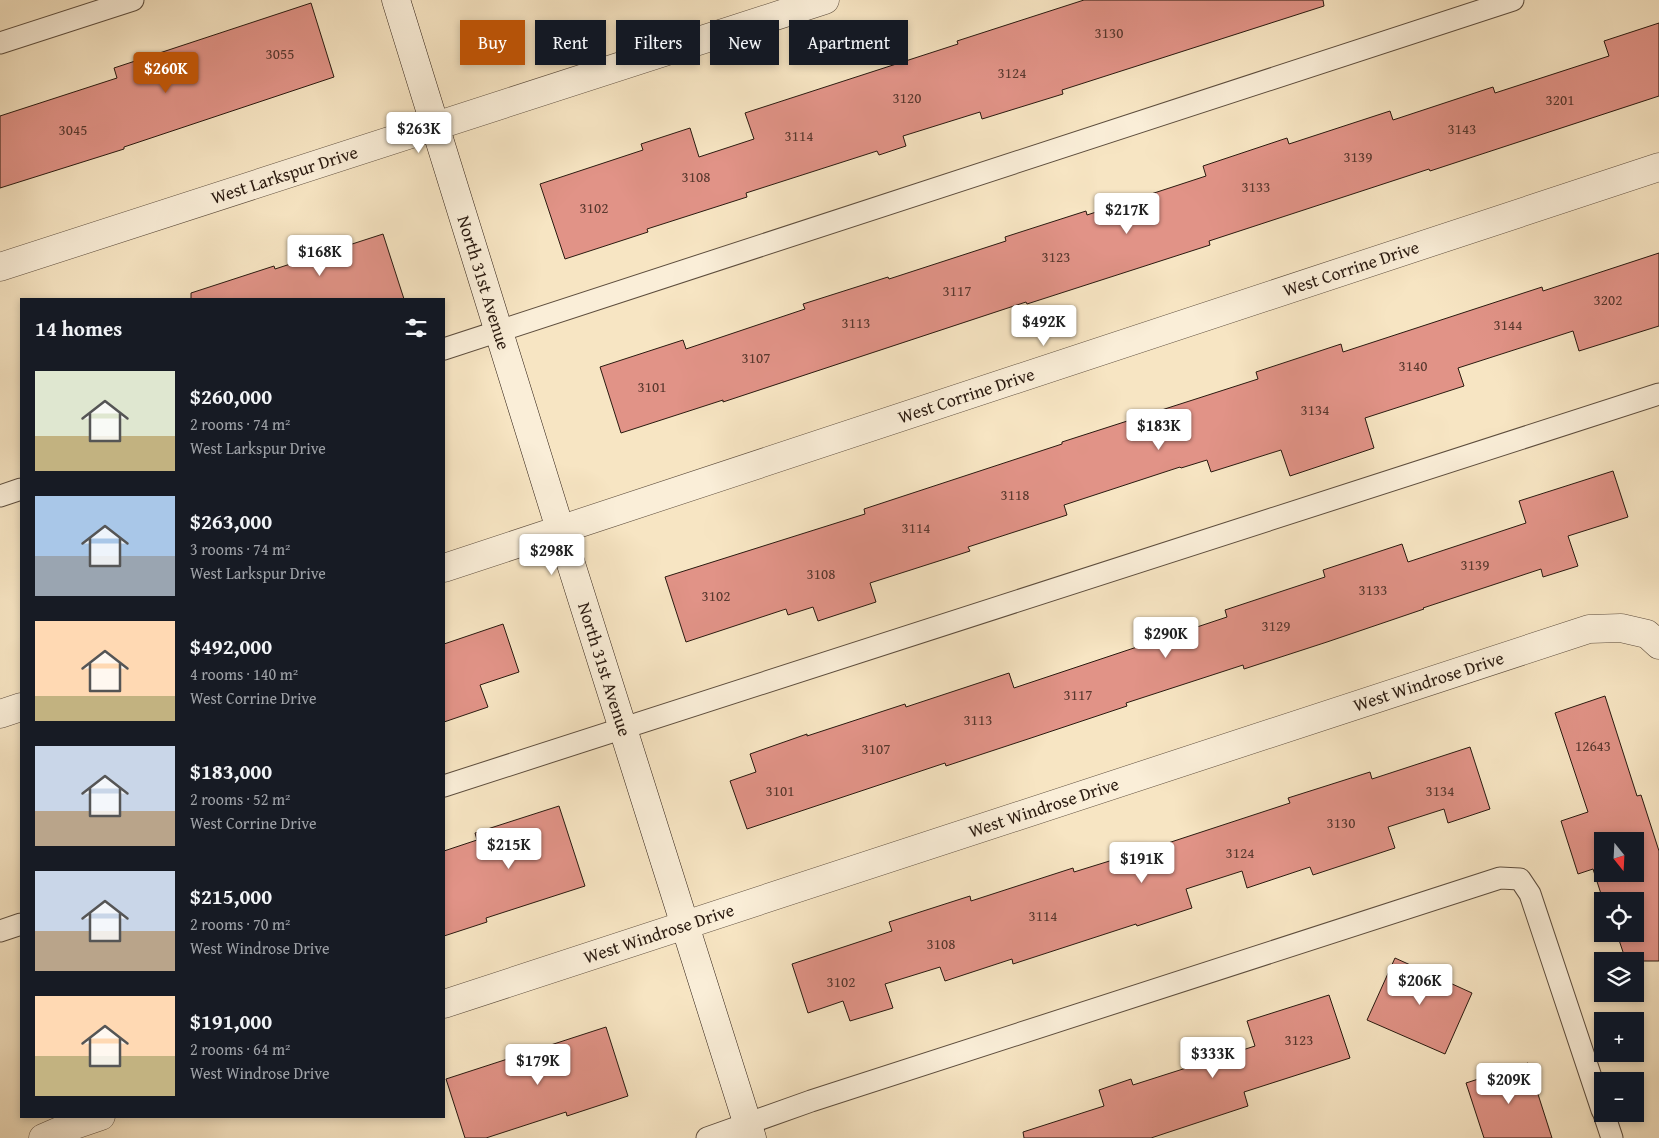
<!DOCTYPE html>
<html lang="en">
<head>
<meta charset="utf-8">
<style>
	body { margin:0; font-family:"Gentium Book Plus",serif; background:#242831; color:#f1f3f6; height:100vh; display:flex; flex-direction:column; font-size:19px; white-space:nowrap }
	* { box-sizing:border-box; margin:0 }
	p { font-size:16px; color:#9ea1a6 }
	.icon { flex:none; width:28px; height:28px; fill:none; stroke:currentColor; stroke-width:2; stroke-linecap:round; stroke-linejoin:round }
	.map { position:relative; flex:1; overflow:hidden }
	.side { position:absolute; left:20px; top:298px; width:425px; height:820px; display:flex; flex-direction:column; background:#171b24; border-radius:0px; box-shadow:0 2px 8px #0003 }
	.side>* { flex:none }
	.top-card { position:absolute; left:460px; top:20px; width:475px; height:45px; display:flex; gap:10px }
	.needle { width:32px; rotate:162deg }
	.fabs { position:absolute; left:1594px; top:832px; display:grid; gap:10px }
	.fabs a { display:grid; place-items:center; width:50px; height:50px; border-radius:0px; background:#171b24; box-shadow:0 2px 8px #0003; font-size:25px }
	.price { position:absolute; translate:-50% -42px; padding:0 11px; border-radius:5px; background:#fff; color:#222; font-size:16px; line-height:32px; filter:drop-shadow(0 1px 2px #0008) }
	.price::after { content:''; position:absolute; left:50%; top:30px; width:15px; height:11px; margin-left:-8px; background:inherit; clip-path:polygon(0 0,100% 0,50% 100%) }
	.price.on { background:#b45309; color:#fff }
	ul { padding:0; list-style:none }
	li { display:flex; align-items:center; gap:15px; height:125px; padding:0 15px }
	li span { display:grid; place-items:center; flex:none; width:140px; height:100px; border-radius:0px; color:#555 }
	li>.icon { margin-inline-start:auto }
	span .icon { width:60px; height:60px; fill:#fffc; stroke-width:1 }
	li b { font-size:21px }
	h2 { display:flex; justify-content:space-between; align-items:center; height:60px; padding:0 15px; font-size:21px }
	.chip { padding:0 18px; border-radius:0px; background:#171b24; box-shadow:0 2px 8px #0003; font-size:18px; line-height:45px }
	.chip.on { background:#b45309; color:#fff }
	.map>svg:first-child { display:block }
	.building { fill:#e19387; stroke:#2a1a10; fill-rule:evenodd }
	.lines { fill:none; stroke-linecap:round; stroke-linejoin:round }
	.lane-casing { stroke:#5d4d3d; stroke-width:23 }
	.street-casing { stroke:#5d4d3d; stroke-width:29 }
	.secondary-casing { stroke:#2a1a10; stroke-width:29 }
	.lane { stroke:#faeed8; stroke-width:21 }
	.street { stroke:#faeed8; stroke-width:28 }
	.secondary { stroke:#faeed8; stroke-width:28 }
	.labels { text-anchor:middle; stroke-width:4; stroke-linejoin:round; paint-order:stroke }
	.number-label { font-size:15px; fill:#58382e }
	.street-label { font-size:18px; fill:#2a1a10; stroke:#faeed8 }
</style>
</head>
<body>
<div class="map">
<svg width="1659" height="1138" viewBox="0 0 1659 1138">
	<rect width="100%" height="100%" fill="#f7e5c3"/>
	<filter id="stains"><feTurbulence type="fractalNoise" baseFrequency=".004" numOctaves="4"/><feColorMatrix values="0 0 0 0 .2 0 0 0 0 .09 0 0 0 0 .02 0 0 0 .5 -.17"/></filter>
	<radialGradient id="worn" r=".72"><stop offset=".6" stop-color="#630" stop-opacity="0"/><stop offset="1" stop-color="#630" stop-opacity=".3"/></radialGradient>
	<g class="building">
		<path d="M 1084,0 L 1323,0 L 1324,6 L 1062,90 L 1063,94 L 982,119 L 980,112 L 903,136 L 906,146 L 879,155 L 877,151 L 746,193 L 747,197 L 647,229 L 648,232 L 565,259 L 540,184 L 643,150 L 641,144 L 690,128 L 699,157 L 754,139 L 745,113 L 958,44 L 957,41 Z"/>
		<path d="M 311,3 L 334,77 L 124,147 L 124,149 L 0,188 L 0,116 L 117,78 L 114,68 Z"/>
		<path d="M 1659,23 L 1659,96 L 1430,171 L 1429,169 L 1209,241 L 1210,245 L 1027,304 L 1026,302 L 723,402 L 723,400 L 621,433 L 600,367 L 683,340 L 686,349 L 805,309 L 803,304 L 888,277 L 889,279 L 1006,241 L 1005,237 L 1086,211 L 1087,215 L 1206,176 L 1203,166 L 1287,138 L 1289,144 L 1390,111 L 1393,120 L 1493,87 L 1495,93 L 1609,56 L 1604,41 Z"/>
		<path d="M 383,234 L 404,299 L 191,299 L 191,293 L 274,266 L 275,269 Z"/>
		<path d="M 1659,253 L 1659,326 L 1579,351 L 1573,331 L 1458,368 L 1464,386 L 1365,418 L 1374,448 L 1290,476 L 1281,450 L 1211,472 L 1207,460 L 1181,468 L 1180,467 L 1064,505 L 1067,515 L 968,547 L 970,551 L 870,583 L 876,602 L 818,621 L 813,607 L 788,615 L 786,609 L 686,642 L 665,577 L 865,514 L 864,509 L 1062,444 L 1062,442 L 1258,379 L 1256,372 L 1341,344 L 1343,352 L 1542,287 L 1543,291 Z"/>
		<path d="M 1613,471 L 1628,517 L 1568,536 L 1578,566 L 1543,577 L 1541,569 L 1423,608 L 1424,609 L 1327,642 L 1244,669 L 1243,665 L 1126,703 L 1127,706 L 1031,738 L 946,766 L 945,763 L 747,829 L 730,781 L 756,772 L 750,754 L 807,734 L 807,736 L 905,704 L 906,707 L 1009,673 L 1014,688 L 1227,617 L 1225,610 L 1325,577 L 1323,570 L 1402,544 L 1408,562 L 1526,523 L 1519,501 Z"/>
		<path d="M 503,624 L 519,672 L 480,685 L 488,707 L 444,722 L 444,644 Z"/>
		<path d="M 1605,696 L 1637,796 L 1641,795 L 1659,851 L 1659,961 L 1626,961 L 1617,934 L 1635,934 L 1635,901 L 1607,901 L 1605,896 L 1602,897 L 1593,869 L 1578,874 L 1561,821 L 1588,812 L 1555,713 ZM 1602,841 L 1635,841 L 1635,874 L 1602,874 Z"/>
		<path d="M 1470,747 L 1490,809 L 1448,823 L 1444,809 L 1388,827 L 1395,848 L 1313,875 L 1310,867 L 1247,888 L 1242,871 L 1186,889 L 1192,908 L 1137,926 L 1136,924 L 1013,964 L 1012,959 L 945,981 L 940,967 L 885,984 L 893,1008 L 850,1021 L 843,1001 L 808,1013 L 792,964 L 892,931 L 889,922 L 970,896 L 971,901 L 1073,868 L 1074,872 L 1171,842 L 1290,803 L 1288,798 L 1370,772 L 1372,779 Z"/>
		<path d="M 559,806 L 585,886 L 486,918 L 487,922 L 444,936 L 444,851 L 477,840 L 475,833 Z"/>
		<path d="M 1395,958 L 1472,993 L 1445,1054 L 1367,1020 Z"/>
		<path d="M 1329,995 L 1350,1058 L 1244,1092 L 1248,1106 L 1151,1138 L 1024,1138 L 1023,1132 L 1104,1106 L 1099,1090 L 1131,1079 L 1133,1085 L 1255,1046 L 1247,1021 Z"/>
		<path d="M 606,1027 L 628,1096 L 567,1116 L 566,1112 L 486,1138 L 465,1138 L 446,1079 Z"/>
		<path d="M 1528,1063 L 1552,1138 L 1484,1138 L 1466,1083 Z"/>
	</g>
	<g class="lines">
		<defs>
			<g id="lane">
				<path d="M 0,43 L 133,0"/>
				<path d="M 444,349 L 1513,0"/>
				<path d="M 0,496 L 21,489"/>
				<path d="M 444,786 L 1659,394"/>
				<path d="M 0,931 L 21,924"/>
				<path d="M 1604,1114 L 1612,1138"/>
				<path d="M 707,1138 L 811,1101 L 1500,878 L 1520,879 L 1530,894 L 1602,1110"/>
			</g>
			<g id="street">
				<path id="s1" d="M 0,267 L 825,0"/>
				<path id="s2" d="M 444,568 L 1659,167"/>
				<path d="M 0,714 L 21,707"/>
				<path id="s3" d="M 444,1004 L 1589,629 L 1621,628 L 1647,634 L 1659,645"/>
				<path d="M 43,1138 L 66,1128 L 101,1116"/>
			</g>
			<g id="secondary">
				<path id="s4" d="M 396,0 L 560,529 L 752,1138"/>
			</g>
		</defs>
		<use href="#lane" class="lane-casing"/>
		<use href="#street" class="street-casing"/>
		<use href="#secondary" class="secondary-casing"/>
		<use href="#lane" class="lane"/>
		<use href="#street" class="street"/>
		<use href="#secondary" class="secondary"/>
	</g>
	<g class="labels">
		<g class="number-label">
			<text x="1109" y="38">3130</text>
			<text x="280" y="59">3055</text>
			<text x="1012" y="78">3124</text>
			<text x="907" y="103">3120</text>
			<text x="1560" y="105">3201</text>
			<text x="1462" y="134">3143</text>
			<text x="73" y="135">3045</text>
			<text x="799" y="141">3114</text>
			<text x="1358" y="162">3139</text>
			<text x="696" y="182">3108</text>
			<text x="1256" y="192">3133</text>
			<text x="594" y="213">3102</text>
			<text x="1056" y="262">3123</text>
			<text x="957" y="296">3117</text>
			<text x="1608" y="305">3202</text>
			<text x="856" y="328">3113</text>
			<text x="1508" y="330">3144</text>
			<text x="756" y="363">3107</text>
			<text x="1413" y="371">3140</text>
			<text x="652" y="392">3101</text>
			<text x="1315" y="415">3134</text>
			<text x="1015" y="500">3118</text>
			<text x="916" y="533">3114</text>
			<text x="1475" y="570">3139</text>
			<text x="821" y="579">3108</text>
			<text x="1373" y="595">3133</text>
			<text x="716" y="601">3102</text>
			<text x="1276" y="631">3129</text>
			<text x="1078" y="700">3117</text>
			<text x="978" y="725">3113</text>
			<text x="1593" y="751">12643</text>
			<text x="876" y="754">3107</text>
			<text x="780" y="796">3101</text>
			<text x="1440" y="796">3134</text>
			<text x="1341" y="828">3130</text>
			<text x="1240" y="858">3124</text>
			<text x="1043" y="921">3114</text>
			<text x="941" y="949">3108</text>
			<text x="841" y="987">3102</text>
			<text x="1299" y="1045">3123</text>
		</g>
		<g class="street-label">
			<text dy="6" stroke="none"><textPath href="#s1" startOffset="299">West Larkspur Drive</textPath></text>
			<text dy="6" stroke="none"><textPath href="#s2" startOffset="955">West Corrine Drive</textPath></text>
			<text dy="6" stroke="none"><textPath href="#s4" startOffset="296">North 31st Avenue</textPath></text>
			<text dy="6" stroke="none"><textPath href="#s2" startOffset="550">West Corrine Drive</textPath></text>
			<text dy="6" stroke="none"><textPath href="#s4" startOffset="701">North 31st Avenue</textPath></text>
			<text dy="6" stroke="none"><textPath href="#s3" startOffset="1036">West Windrose Drive</textPath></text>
			<text dy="6" stroke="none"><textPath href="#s3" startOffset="631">West Windrose Drive</textPath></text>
			<text dy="6" stroke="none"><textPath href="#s3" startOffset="226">West Windrose Drive</textPath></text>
		</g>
	</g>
	<rect width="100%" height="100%" filter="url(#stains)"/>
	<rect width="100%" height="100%" fill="url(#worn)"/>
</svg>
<div class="fabs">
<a><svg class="needle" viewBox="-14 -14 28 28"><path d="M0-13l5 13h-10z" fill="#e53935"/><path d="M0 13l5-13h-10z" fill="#9ea1a6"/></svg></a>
<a><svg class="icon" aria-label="locate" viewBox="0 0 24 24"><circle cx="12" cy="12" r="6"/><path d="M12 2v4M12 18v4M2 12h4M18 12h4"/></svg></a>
<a><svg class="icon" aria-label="layers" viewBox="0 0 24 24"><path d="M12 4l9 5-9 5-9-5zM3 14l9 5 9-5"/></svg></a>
<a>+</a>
<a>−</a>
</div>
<b class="price on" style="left:166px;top:94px">$260K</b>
<b class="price" style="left:419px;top:154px">$263K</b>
<b class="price" style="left:1127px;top:235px">$217K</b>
<b class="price" style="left:320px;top:277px">$168K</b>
<b class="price" style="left:1044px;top:347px">$492K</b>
<b class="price" style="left:1159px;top:451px">$183K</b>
<b class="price" style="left:552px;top:576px">$298K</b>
<b class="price" style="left:1166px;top:659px">$290K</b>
<b class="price" style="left:509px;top:870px">$215K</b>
<b class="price" style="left:1142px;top:884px">$191K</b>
<b class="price" style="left:1420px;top:1006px">$206K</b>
<b class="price" style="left:1213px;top:1079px">$333K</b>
<b class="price" style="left:538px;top:1086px">$179K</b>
<b class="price" style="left:1509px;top:1105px">$209K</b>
<div class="top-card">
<a class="chip on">Buy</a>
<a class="chip">Rent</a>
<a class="chip">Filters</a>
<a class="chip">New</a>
<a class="chip">Apartment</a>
</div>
<section class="side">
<h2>14 homes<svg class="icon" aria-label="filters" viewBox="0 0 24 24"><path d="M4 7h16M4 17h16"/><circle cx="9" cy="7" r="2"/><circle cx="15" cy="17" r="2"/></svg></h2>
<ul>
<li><span style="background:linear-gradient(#dfe7d0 65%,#c2b280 0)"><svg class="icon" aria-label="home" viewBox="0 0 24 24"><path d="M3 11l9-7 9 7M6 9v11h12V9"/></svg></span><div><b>$260,000</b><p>2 rooms · 74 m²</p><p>West Larkspur Drive</p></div></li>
<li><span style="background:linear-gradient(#a9c7e8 60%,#9aa5b1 0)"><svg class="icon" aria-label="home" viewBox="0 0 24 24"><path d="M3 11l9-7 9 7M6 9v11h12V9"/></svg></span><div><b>$263,000</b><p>3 rooms · 74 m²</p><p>West Larkspur Drive</p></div></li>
<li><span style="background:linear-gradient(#ffd9b3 75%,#c2b280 0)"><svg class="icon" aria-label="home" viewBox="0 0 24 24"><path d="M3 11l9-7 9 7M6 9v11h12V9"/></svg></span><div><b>$492,000</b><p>4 rooms · 140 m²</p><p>West Corrine Drive</p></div></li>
<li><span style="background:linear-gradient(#c9d6e8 65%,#b9a48a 0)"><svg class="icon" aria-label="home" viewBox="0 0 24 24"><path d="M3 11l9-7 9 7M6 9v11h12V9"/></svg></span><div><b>$183,000</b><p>2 rooms · 52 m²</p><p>West Corrine Drive</p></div></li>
<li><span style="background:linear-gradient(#c9d6e8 60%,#b9a48a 0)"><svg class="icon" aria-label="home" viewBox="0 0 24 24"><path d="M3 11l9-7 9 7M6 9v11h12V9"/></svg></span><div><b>$215,000</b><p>2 rooms · 70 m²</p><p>West Windrose Drive</p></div></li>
<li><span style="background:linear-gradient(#ffd9b3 60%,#c2b280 0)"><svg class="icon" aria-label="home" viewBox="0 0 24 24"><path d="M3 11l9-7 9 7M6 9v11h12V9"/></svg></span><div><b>$191,000</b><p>2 rooms · 64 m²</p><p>West Windrose Drive</p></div></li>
</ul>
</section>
</div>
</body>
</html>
